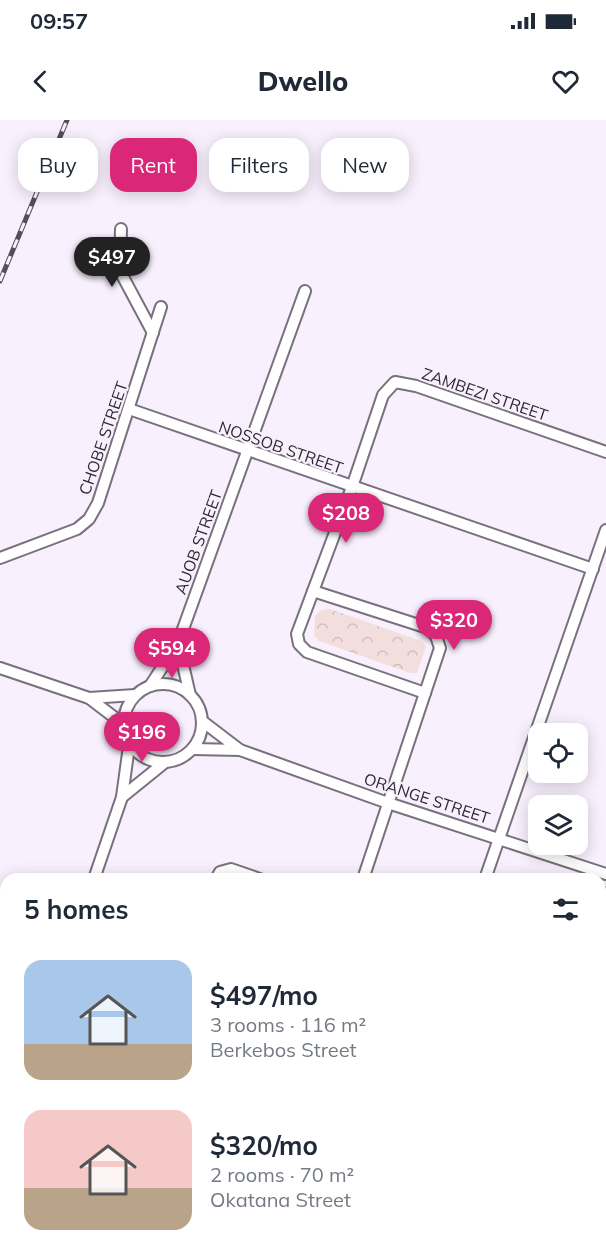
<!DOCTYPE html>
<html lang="en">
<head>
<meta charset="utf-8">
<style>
	body { margin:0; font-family:Mulish,sans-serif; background:#f2f2f3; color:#1f2937; height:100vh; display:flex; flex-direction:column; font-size:22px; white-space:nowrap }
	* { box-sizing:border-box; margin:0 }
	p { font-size:20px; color:#747a83 }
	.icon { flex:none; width:33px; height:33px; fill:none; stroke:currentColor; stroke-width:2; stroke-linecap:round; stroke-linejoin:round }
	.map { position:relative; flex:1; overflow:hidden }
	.panel { position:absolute; left:0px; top:753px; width:606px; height:386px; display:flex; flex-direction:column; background:#fff; border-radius:18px 18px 0 0; box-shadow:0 3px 15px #0003 }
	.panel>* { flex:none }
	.top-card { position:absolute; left:18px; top:18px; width:570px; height:54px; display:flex; gap:12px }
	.controls { position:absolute; left:528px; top:603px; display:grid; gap:12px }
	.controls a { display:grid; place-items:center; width:60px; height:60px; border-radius:12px; background:#fff; box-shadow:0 3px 15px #0003; font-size:30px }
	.price { position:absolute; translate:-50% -51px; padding:0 14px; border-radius:21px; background:#db2777; color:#fff; font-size:20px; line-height:39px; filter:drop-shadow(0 2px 3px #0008) }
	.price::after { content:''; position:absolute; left:50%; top:36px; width:18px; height:14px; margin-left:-9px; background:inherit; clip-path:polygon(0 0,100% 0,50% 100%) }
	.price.current { background:#222; color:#fff }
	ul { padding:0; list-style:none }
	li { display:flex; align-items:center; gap:18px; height:150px; padding:0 24px }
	li span { display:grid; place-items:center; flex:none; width:168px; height:120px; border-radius:18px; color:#555 }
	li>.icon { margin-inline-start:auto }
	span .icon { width:72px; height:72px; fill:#fffc; stroke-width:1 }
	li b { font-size:26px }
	h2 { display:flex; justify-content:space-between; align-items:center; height:72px; padding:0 24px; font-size:26px }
	.tag { padding:0 21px; border-radius:18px; background:#fff; box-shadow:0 3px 15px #0003; font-size:21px; line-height:54px }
	.tag.current { background:#db2777; color:#fff }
	.status { display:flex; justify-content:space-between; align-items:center; height:42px; padding:0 30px; background:#fff; direction:ltr }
	.status svg { height:16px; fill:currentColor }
	header { display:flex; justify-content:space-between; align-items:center; height:78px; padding:0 24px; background:#fff; font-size:27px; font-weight:800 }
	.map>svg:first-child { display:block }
	.park { fill:url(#park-crowns) }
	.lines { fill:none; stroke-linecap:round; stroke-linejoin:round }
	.minor-casing { stroke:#79717e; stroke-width:14 }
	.minor { stroke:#fff; stroke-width:10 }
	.rail-casing { stroke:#544f56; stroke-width:5 }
	.rail { stroke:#f9f0fe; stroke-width:3; stroke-dasharray:9; stroke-linecap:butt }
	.labels { text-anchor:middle; stroke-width:4.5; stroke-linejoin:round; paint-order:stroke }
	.street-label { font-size:16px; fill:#2d292f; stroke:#f9f0fe }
</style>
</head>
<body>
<div class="status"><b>09:57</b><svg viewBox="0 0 49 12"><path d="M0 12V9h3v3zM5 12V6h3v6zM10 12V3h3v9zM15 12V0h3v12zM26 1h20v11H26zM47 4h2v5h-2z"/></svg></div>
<header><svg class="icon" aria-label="back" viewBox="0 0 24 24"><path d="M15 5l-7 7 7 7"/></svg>Dwello<svg class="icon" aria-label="heart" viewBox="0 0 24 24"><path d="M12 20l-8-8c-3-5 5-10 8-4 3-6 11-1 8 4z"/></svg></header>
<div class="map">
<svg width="606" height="1138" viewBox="0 0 606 1138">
	<defs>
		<pattern id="park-crowns" width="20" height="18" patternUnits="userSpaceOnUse" patternTransform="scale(1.5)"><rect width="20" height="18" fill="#f2dedd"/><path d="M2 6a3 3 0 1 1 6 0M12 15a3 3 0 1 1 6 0" fill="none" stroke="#d0bebe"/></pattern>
	</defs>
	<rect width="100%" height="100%" fill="#f9f0fe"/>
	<path class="park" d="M 330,489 L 421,521 L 426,526 L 417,553 L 410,553 L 319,521 L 314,515 L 315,496 L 321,490 Z"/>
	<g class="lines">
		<defs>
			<g id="minor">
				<path d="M 121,109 L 120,143 L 122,155 L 153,213"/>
				<path d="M 129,289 L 593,449"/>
				<path d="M 0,438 L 77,409 L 89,399 L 98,383 L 161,187"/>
				<path d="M 313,471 L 428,508 L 436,516 L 440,528 L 363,759"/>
				<path d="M 178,523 L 305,171"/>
				<path d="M 0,548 L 89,578 L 123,604"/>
				<circle cx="163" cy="603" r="39"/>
				<path d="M 150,566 L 178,523 L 190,575"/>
				<path d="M 425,573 L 307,532 L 299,524 L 297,514 L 352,367 L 383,275 L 395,262 L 416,266 L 606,332"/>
				<path d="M 89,578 L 135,575"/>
				<path d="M 129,626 L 122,677 L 164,643"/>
				<path d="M 193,629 L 240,630 L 202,601"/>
				<path d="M 240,630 L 388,683 L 606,754"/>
				<path d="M 94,759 L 122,677"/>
				<path d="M 216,759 L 220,752 L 231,749 L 260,759"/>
				<path d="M 485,759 L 606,410"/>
				<path d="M 600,791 L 606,773"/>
				<path d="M 0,983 L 6,985"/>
				<path d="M 0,1029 L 6,1011"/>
				<path d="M 600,1106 L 606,1108"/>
				<path d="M 0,1107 L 6,1109"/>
				<path d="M 77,1132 L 93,1138"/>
				<path d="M 314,1132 L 317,1138"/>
				<path d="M 399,1138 L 399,1132"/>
			</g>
		</defs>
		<use href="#minor" class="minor-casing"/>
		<use href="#minor" class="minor"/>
		<defs>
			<path id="rail" d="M 0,161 L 67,0"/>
		</defs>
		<use href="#rail" class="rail-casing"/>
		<use href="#rail" class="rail"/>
	</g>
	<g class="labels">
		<g class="street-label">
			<text transform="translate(485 274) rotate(19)" y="6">ZAMBEZI STREET</text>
			<text transform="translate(103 318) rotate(-71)" y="6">CHOBE STREET</text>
			<text transform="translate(281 327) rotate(19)" y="6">NOSSOB STREET</text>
			<text transform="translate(198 422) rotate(-70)" y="6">AUOB STREET</text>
			<text transform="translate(427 678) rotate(18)" y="6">ORANGE STREET</text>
		</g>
	</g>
</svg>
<div class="controls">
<a><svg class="icon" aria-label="locate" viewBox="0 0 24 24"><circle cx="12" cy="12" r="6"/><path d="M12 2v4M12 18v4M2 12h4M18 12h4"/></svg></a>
<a><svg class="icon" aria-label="layers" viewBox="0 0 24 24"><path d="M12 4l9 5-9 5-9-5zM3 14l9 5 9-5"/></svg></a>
</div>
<b class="price current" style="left:112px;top:168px">$497</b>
<b class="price" style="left:346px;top:424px">$208</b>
<b class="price" style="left:454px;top:531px">$320</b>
<b class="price" style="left:172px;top:559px">$594</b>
<b class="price" style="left:142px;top:643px">$196</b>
<div class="top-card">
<a class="tag">Buy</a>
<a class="tag current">Rent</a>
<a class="tag">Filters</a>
<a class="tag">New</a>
</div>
<section class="panel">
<h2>5 homes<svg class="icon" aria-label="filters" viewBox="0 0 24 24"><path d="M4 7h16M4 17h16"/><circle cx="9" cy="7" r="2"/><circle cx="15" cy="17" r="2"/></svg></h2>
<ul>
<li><span style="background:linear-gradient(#a9c7e8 70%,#b9a48a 0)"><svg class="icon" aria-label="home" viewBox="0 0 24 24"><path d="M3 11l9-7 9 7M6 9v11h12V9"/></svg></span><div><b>$497/mo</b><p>3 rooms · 116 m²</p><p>Berkebos Street</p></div></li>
<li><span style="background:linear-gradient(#f6c9c9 65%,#b9a48a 0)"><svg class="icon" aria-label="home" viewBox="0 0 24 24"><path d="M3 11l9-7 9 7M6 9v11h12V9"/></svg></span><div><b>$320/mo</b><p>2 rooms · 70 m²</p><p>Okatana Street</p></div></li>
</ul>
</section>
</div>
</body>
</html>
